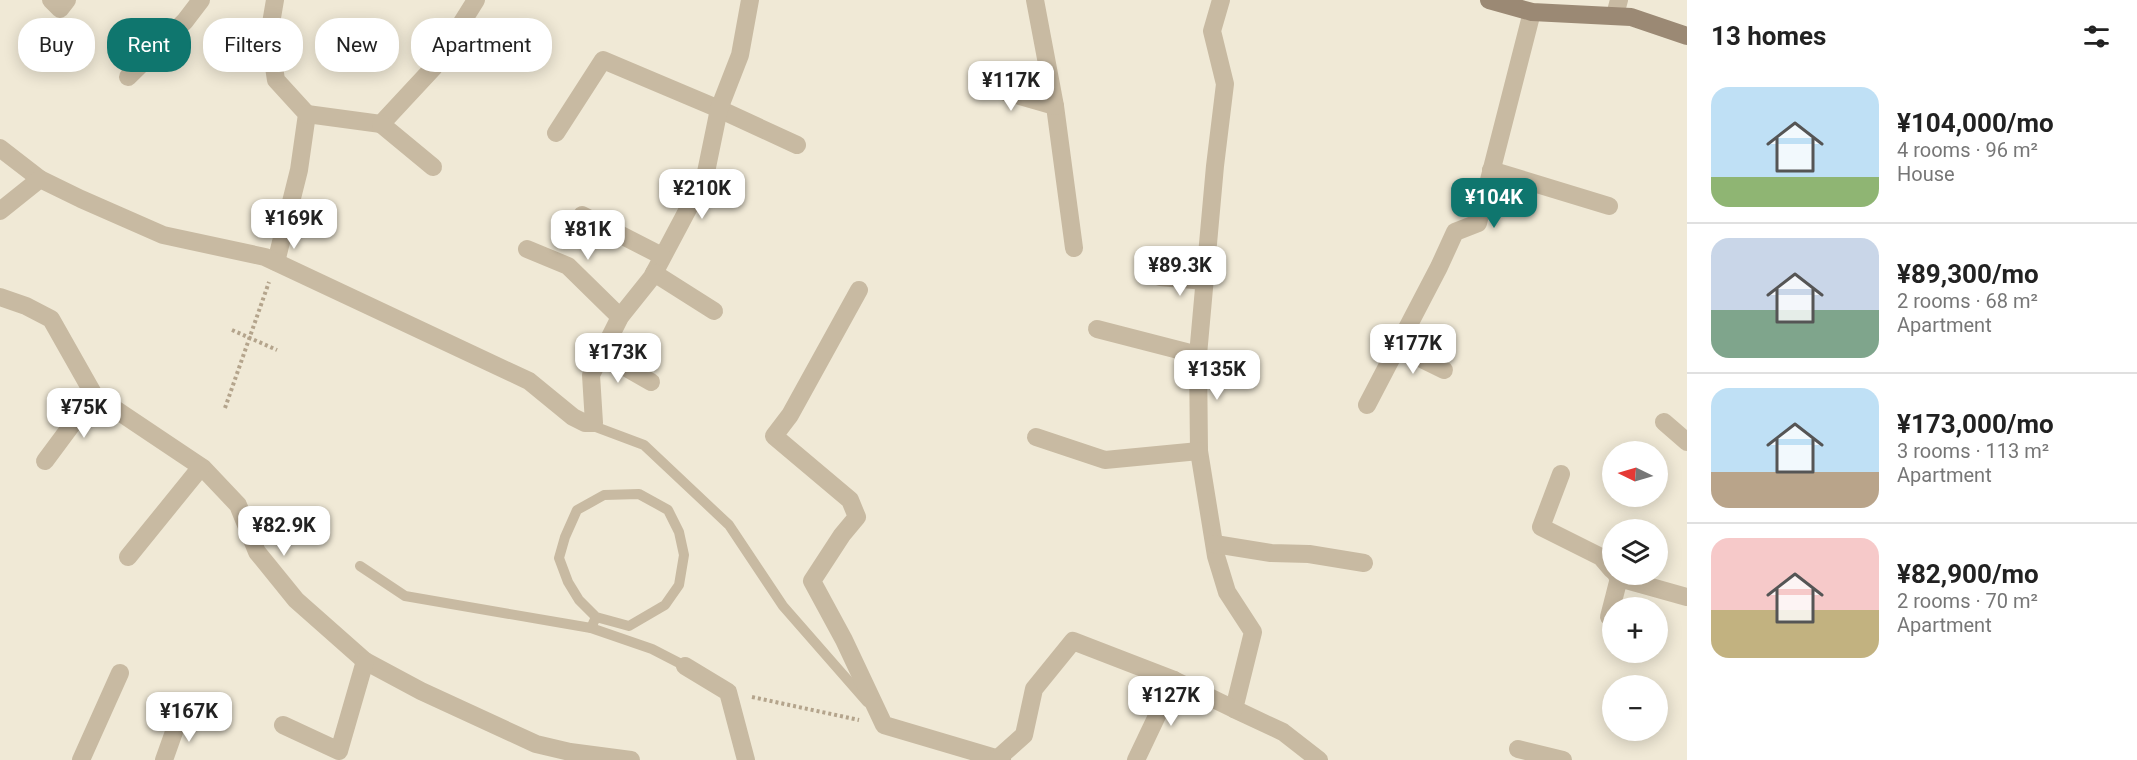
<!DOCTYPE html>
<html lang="en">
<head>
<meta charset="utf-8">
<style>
	body { margin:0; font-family:Roboto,sans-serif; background:#f6f6f6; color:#222; height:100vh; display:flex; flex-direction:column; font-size:22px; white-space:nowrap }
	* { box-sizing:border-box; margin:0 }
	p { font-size:20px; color:#767676 }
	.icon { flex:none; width:33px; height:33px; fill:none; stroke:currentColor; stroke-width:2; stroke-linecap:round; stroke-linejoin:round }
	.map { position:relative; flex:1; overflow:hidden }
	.details { display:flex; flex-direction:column; background:#fff; width:450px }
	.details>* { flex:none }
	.top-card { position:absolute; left:18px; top:18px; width:570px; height:54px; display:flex; gap:12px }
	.needle { width:39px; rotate:275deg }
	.fabs { position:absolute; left:1602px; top:441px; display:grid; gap:12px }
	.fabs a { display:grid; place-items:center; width:66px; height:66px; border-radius:50%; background:#fff; box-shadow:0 3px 15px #0003; font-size:30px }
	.price { position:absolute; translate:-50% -51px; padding:0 14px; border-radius:12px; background:#fff; color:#222; font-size:20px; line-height:39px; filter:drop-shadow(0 2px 3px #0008) }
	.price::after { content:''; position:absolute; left:50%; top:36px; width:18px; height:14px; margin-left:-9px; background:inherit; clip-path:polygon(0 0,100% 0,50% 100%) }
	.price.current { background:#0f766e; color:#fff }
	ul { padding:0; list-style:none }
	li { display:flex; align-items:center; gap:18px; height:150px; padding:0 24px }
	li+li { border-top:2px solid #e0e0e0 }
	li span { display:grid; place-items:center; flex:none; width:168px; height:120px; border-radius:18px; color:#555 }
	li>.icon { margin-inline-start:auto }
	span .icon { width:72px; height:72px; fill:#fffc; stroke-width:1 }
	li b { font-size:26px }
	h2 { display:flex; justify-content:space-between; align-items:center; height:72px; padding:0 24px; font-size:26px }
	.chip { padding:0 21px; border-radius:24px; background:#fff; box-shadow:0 3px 15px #0003; font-size:21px; line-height:54px }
	.chip.current { background:#0f766e; color:#fff }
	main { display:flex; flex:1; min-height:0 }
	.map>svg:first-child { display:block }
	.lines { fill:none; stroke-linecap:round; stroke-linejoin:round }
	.path { stroke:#b4a48c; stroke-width:4; stroke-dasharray:3 3; stroke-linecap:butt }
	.lane { stroke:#c8baa2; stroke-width:10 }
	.street { stroke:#c8baa2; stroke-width:18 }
	.secondary { stroke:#9b8974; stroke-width:18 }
</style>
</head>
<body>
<main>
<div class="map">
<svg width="1687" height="760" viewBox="0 0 1687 760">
	<rect width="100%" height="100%" fill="#f0e9d6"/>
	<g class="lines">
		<g class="path">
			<path d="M 232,330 L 277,350"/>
			<path d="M 225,408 L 269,282"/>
			<path d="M 752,697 L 859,720"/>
		</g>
		<g class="lane">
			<path d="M 588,424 L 644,445 L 729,525 L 783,606 L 867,702"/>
			<path d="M 360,566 L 405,596 L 591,628 L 652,649 L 685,666"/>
			<path d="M 591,628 L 596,617 L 579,600 L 568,582 L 559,558 L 565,537 L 577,510 L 604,495 L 639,494 L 668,510 L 679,532 L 684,555 L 679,585 L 665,605 L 629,626 L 596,617"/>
		</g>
		<g class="street">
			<path d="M 51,0 L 60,9 L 67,0"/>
			<path d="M 275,0 L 269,35 L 276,80 L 307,114 L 299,170 L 276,262"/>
			<path d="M 1035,0 L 1055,106 L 1074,248"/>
			<path d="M 1221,0 L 1212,31 L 1225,84 L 1215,166 L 1198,355 L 1199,451 L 1216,556 L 1227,592 L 1253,632 L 1234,709 L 1283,732 L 1319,760"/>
			<path d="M 1615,15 L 1619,0"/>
			<path d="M 128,77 L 185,21 L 201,0"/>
			<path d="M 978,84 L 1055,106"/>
			<path d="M 307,114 L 381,124 L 434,67 L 476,0"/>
			<path d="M 381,124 L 433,167"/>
			<path d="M 556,133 L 603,60 L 719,109 L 797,145"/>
			<path d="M 0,148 L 40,179"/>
			<path d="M 1491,170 L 1609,206"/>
			<path d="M 0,211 L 40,179 L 81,199 L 163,235 L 265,257 L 529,381 L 573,417 L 585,423 L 594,423 L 591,375 L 620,317 L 652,277 L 705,177 L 719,109 L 740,55 L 750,0"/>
			<path d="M 582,215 L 662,256"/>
			<path d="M 527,249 L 568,266 L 620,317"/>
			<path d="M 654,273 L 714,311"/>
			<path d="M 1160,277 L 1205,281"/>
			<path d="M 859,290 L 790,415 L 774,436 L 850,500 L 857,517 L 842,535 L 812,581 L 844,640 L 884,725 L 1002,760"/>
			<path d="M 0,297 L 26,306 L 51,319 L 94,395 L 203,468 L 238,505 L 257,552 L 296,600 L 365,661 L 421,691 L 536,744 L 570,752 L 631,760"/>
			<path d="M 1097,329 L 1198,355"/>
			<path d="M 1397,347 L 1444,370"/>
			<path d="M 602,354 L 651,382"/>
			<path d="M 1367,405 L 1439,267 L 1455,232 L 1478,223 L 1532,12"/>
			<path d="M 1664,422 L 1687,442"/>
			<path d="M 1036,437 L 1105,460 L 1199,451"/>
			<path d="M 45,461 L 94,395"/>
			<path d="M 1561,474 L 1541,527 L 1601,557 L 1612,570"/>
			<path d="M 1215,544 L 1271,553 L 1309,554 L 1364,563"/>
			<path d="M 128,557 L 201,467"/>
			<path d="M 1616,574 L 1619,578 L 1687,597"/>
			<path d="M 1609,617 L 1619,578"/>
			<path d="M 685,666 L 728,692 L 746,760"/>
			<path d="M 283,725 L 339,751 L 365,661"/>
			<path d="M 1518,749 L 1563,760"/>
			<path d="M 81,760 L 120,673"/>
			<path d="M 164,760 L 180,715"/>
			<path d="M 996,760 L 1024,735 L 1034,689 L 1073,641 L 1174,680 L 1234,709"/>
			<path d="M 1136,760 L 1174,680"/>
		</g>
		<path class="secondary" d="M 1489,0 L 1532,12 L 1631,17 L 1687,36"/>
	</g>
</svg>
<div class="fabs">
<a><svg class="needle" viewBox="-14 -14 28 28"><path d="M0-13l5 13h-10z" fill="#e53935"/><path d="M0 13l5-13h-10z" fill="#767676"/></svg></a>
<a><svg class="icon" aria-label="layers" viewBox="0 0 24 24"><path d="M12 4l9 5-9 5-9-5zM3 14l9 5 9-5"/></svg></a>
<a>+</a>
<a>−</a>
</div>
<b class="price" style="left:1011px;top:112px">¥117K</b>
<b class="price" style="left:702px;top:220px">¥210K</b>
<b class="price current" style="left:1494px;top:229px">¥104K</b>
<b class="price" style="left:294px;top:250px">¥169K</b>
<b class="price" style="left:588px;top:261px">¥81K</b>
<b class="price" style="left:1180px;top:297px">¥89.3K</b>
<b class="price" style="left:1413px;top:375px">¥177K</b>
<b class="price" style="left:618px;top:384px">¥173K</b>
<b class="price" style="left:1217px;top:401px">¥135K</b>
<b class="price" style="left:84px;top:439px">¥75K</b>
<b class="price" style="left:284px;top:557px">¥82.9K</b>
<b class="price" style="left:1171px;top:727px">¥127K</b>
<b class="price" style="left:189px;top:743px">¥167K</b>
<div class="top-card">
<a class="chip">Buy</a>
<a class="chip current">Rent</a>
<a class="chip">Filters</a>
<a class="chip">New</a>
<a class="chip">Apartment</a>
</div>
</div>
<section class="details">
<h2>13 homes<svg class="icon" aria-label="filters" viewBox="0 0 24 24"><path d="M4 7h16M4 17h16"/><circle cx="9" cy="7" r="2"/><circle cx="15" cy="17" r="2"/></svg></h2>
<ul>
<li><span style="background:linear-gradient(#bfe0f5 75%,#8fb573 0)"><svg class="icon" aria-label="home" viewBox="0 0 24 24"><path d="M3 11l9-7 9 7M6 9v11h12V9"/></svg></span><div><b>¥104,000/mo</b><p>4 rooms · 96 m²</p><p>House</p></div></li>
<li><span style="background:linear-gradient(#c9d6e8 60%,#7fa58c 0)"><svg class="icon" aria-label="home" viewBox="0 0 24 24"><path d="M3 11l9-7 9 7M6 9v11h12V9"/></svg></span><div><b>¥89,300/mo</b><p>2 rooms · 68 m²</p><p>Apartment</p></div></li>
<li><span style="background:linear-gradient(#bfe0f5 70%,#b9a48a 0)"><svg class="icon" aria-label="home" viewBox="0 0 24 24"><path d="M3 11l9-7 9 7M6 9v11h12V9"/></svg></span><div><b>¥173,000/mo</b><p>3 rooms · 113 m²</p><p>Apartment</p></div></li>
<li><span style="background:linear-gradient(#f6c9c9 60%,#c2b280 0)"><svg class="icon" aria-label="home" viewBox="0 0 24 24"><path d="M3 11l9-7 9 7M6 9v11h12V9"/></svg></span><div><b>¥82,900/mo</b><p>2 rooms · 70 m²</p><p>Apartment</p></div></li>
</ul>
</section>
</main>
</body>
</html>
